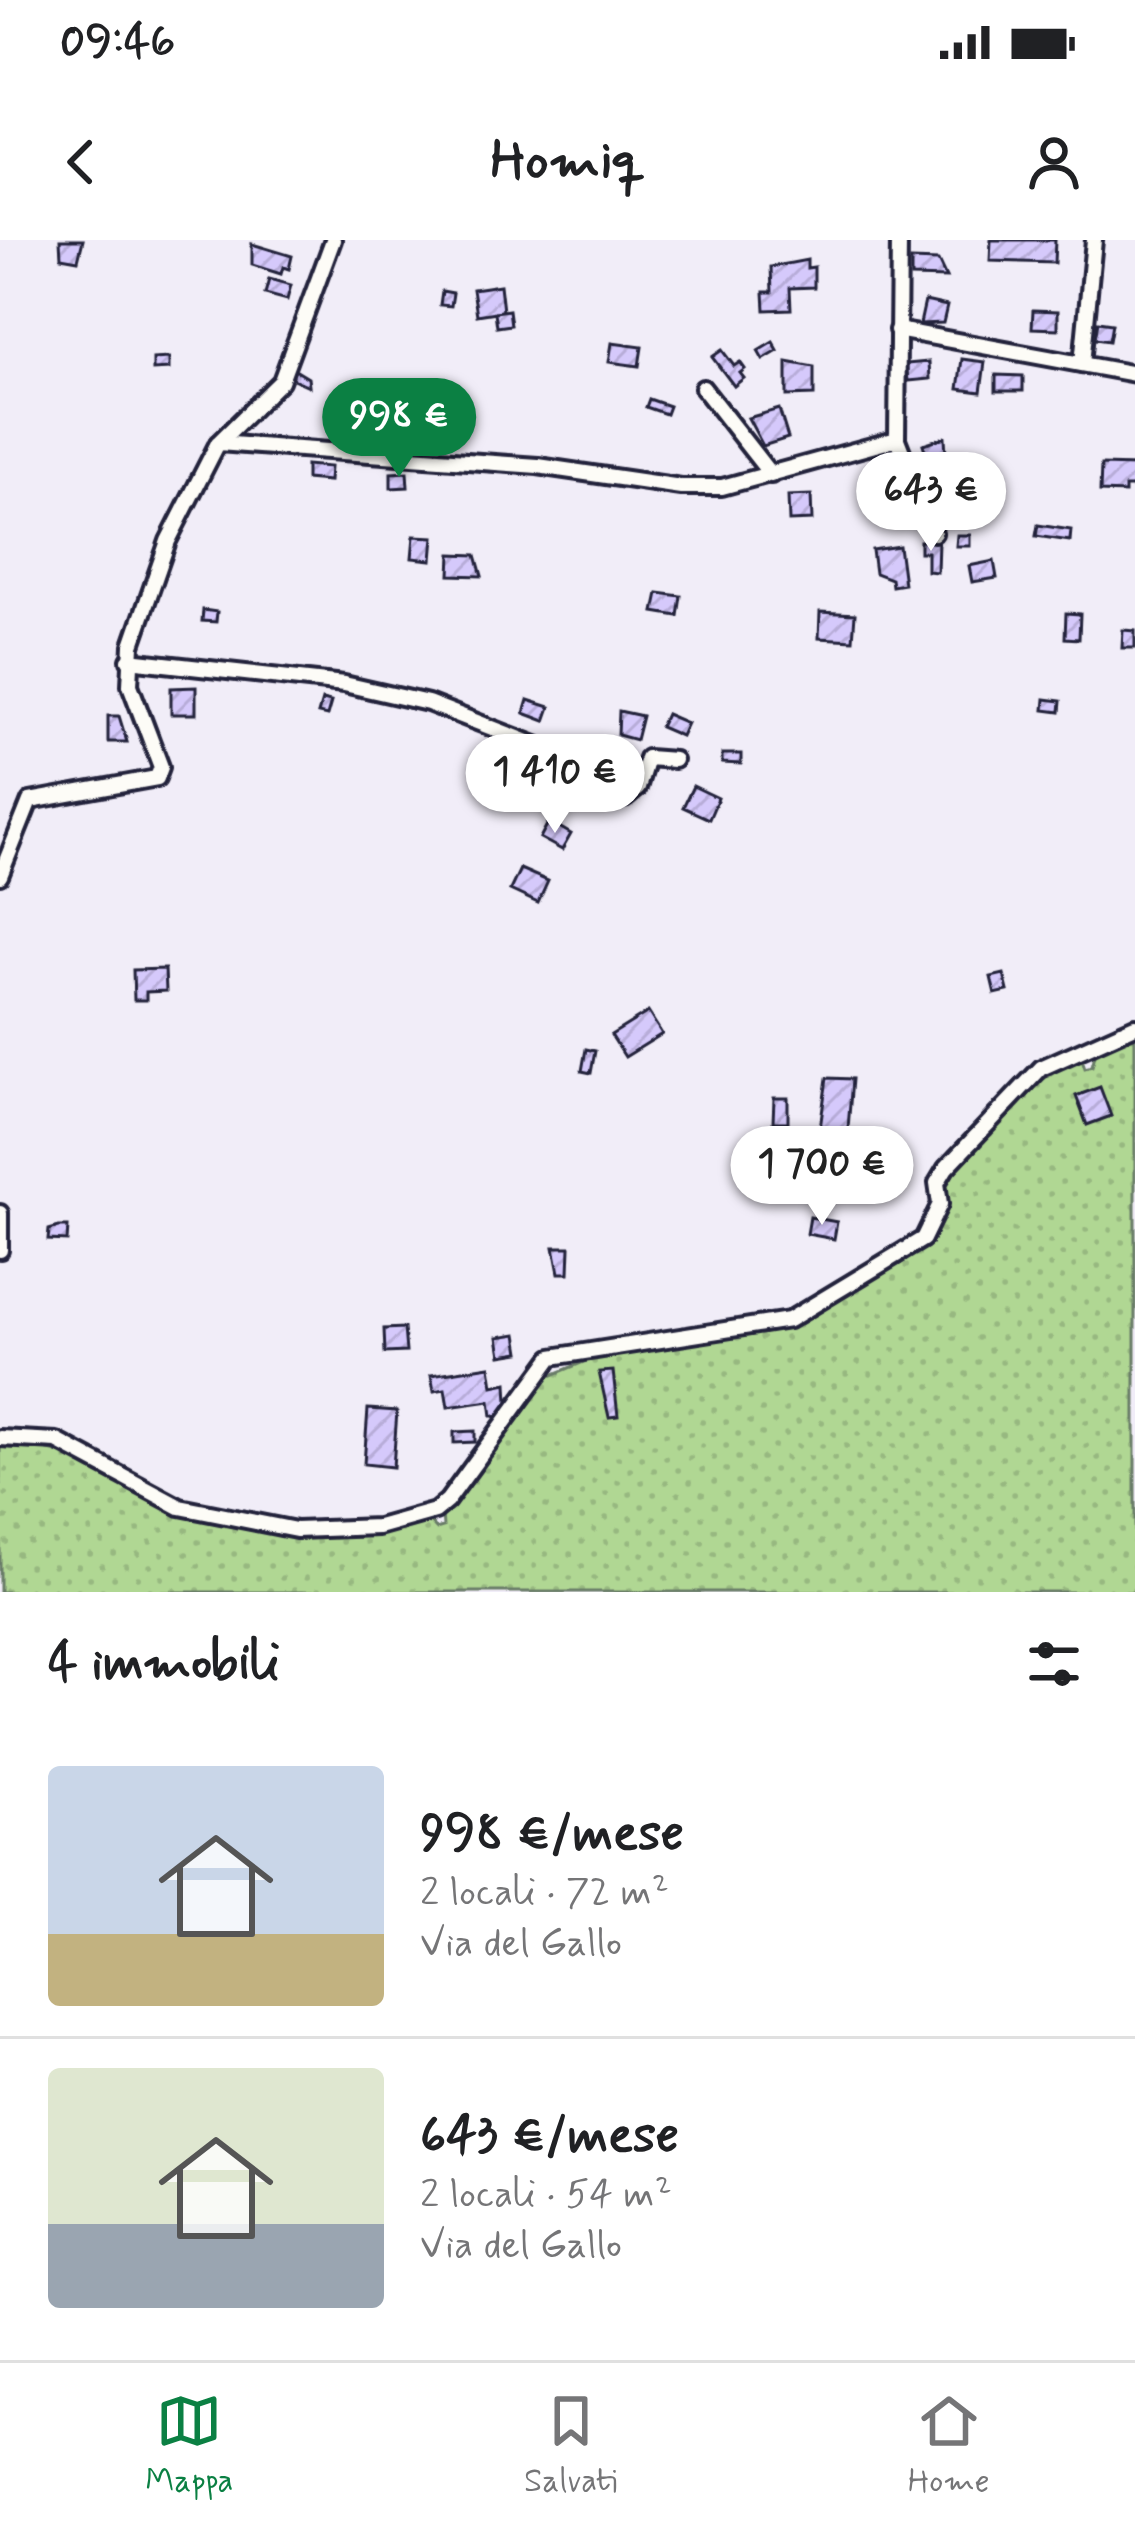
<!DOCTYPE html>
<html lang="it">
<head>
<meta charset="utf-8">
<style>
	body { margin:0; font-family:Mynerve,sans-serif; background:#f6f6f6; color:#202124; height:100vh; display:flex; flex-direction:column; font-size:45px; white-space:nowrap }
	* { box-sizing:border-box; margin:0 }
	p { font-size:39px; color:#757577 }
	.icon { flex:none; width:66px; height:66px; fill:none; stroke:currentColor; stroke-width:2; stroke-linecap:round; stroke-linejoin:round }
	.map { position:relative; height:1352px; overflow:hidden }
	.drawer { display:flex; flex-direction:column; background:#fff; flex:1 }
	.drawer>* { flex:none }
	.price { position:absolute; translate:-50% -102px; padding:0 27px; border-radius:42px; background:#fff; color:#222; font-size:39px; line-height:78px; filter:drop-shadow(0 3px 6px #0008) }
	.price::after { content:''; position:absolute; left:50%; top:72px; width:36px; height:27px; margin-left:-18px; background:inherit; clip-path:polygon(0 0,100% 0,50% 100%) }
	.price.on { background:#0b8043; color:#fff }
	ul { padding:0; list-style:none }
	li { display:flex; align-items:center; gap:36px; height:300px; padding:0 48px }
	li+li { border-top:3px solid #e0e0e0 }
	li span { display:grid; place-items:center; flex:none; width:336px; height:240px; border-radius:12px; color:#555 }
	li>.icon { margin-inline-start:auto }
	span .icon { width:144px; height:144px; fill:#fffc; stroke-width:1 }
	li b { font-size:51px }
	h2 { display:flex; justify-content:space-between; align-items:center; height:144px; padding:0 48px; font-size:51px }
	.status { display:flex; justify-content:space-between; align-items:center; height:84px; padding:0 60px; background:#fff; direction:ltr }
	.status svg { height:33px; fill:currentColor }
	header { display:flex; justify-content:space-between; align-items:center; height:156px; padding:0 48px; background:#fff; font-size:54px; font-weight:700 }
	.menu { display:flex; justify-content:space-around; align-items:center; height:168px; border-top:3px solid #e0e0e0; background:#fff; font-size:33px; color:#757577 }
	.menu a { display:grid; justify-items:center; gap:6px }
	.menu .on { color:#0b8043 }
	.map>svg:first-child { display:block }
	.grass { fill:url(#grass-dots); stroke:#697c67; stroke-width:3 }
	.building { fill:url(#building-hatch); stroke:#22223b; stroke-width:3 }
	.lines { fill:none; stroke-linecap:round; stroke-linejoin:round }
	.minor-casing { stroke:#22223b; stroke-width:22 }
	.minor { stroke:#fdfcf7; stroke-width:14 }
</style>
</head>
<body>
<div class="status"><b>09:46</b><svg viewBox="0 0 49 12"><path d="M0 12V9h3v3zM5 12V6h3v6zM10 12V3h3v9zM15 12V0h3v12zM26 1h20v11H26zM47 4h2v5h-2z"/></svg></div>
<header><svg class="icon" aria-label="back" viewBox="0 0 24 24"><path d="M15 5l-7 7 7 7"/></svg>Homiq<svg class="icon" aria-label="person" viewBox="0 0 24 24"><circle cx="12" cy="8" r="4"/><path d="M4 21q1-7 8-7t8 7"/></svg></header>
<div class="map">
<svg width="1135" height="1352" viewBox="0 0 1135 1352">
	<defs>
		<pattern id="grass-dots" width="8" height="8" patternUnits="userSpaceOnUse" patternTransform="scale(3)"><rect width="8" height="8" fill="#b0d793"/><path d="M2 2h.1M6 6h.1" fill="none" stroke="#97b880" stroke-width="1.8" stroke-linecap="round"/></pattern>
		<pattern id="building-hatch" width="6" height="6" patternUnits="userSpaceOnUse" patternTransform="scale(3)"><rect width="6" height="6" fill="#d5c9fb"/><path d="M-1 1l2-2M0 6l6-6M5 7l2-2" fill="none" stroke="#b7acd8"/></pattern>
	</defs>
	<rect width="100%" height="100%" fill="#f1edf8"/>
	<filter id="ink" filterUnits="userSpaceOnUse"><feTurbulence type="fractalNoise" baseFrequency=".00833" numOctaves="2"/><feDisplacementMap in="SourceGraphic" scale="24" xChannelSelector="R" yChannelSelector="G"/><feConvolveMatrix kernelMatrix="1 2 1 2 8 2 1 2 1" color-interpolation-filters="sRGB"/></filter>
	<g filter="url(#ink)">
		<path class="grass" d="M 1135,792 L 1135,1352 L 0,1352 L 0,1204 C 71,1206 87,1228 148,1252 C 239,1288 333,1311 427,1279 L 436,1289 L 443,1287 L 442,1273 L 545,1138 L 598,1116 L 790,1085 L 882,1025 L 927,1006 L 947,967 L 944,942 L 1022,852 L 1081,816 L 1085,828 L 1092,826 L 1096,811 Z"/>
		<g class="building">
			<path d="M 60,0 L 83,0 L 78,20 L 61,17 Z"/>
			<path d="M 991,0 L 1055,0 L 1054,23 L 990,21 Z"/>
			<path d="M 252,4 L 292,16 L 289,29 L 283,27 L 281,34 L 252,25 Z"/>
			<path d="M 807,20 L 807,28 L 814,27 L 814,47 L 790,48 L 791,69 L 765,70 L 764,52 L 772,52 L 771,27 Z"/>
			<path d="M 911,20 L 938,21 L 946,38 L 911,37 Z"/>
			<path d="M 269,39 L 291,45 L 287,60 L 265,54 Z"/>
			<path d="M 500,45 L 503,71 L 477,75 L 473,49 Z"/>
			<path d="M 442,51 L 453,53 L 451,66 L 440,65 Z"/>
			<path d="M 925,61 L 947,66 L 943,83 L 920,84 Z"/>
			<path d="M 509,70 L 511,85 L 497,87 L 495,72 Z"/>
			<path d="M 1033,70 L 1058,71 L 1058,89 L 1032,88 Z"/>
			<path d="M 1098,82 L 1112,84 L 1109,101 L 1095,99 Z"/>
			<path d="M 773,102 L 778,111 L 763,120 L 758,111 Z"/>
			<path d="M 612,103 L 642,107 L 639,126 L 609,122 Z"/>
			<path d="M 722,110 L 734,126 L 740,122 L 745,129 L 740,133 L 744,138 L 734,146 L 712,117 Z"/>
			<path d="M 169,118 L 169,129 L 153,130 L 153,119 Z"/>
			<path d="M 962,119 L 985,122 L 981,152 L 958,149 Z"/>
			<path d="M 787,122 L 814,127 L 814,155 L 787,156 Z"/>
			<path d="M 929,122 L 930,139 L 908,141 L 906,124 Z"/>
			<path d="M 295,130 L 308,138 L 309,146 L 291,138 Z"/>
			<path d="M 996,135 L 1023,136 L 1023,151 L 996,151 Z"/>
			<path d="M 649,159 L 669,166 L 666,174 L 646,167 Z"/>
			<path d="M 779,169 L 788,198 L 763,206 L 748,178 Z"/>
			<path d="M 419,185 L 440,185 L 439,202 L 418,202 Z"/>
			<path d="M 945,197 L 946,215 L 928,220 L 923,204 Z"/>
			<path d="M 946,215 L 951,228 L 932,234 L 928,220 Z"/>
			<path d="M 306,225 L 330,227 L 329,241 L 306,239 Z"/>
			<path d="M 1101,225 L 1135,226 L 1135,247 L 1125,247 L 1125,253 L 1100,252 Z"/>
			<path d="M 407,232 L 408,247 L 391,248 L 391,233 Z"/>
			<path d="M 967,242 L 966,261 L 949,258 L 947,248 Z"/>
			<path d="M 811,255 L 812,280 L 789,281 L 788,256 Z"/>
			<path d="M 896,261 L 905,275 L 885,287 L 876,272 Z"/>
			<path d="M 1038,285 L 1071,290 L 1070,301 L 1036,296 Z"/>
			<path d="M 957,295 L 970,295 L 970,306 L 956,306 Z"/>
			<path d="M 414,296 L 434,297 L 432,320 L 412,318 Z"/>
			<path d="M 920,301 L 938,301 L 937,332 L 927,331 L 927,312 L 920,312 Z"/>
			<path d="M 899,306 L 904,344 L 892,346 L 891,339 L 875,333 L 872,310 Z"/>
			<path d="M 451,314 L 476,315 L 482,336 L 450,335 Z"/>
			<path d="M 994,321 L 997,338 L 972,342 L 969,326 Z"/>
			<path d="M 658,353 L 681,356 L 678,376 L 654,372 Z"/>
			<path d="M 203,370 L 217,372 L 216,382 L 202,381 Z"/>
			<path d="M 820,372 L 855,374 L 853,400 L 819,398 Z"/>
			<path d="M 1066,373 L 1080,374 L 1079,399 L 1065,398 Z"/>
			<path d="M 1123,390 L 1135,391 L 1135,408 L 1122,408 Z"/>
			<path d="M 196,447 L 196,474 L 171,474 L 171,448 Z"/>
			<path d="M 1045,459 L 1061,461 L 1060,472 L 1044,470 Z"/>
			<path d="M 322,460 L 331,462 L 327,476 L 318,474 Z"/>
			<path d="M 528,460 L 550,467 L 545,481 L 524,473 Z"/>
			<path d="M 619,471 L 642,476 L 636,500 L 618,495 Z"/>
			<path d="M 666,474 L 687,483 L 681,496 L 660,487 Z"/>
			<path d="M 108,476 L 119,476 L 127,502 L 108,502 Z"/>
			<path d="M 722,514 L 741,514 L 741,524 L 722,523 Z"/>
			<path d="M 693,546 L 718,558 L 709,579 L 683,567 Z"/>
			<path d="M 549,581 L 571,594 L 562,610 L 540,598 Z"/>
			<path d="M 520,629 L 548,641 L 538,663 L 510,650 Z"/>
			<path d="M 165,729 L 166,751 L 146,752 L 146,760 L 134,760 L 133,730 Z"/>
			<path d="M 1004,734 L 1008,751 L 995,754 L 991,737 Z"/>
			<path d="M 648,772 L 662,794 L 625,817 L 611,795 Z"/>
			<path d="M 586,809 L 595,811 L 591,833 L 582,831 Z"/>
			<path d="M 827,838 L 852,839 L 846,913 L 817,910 Z"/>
			<path d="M 1100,847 L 1111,876 L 1087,885 L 1076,856 Z"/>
			<path d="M 774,858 L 788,858 L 788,882 L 773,882 Z"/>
			<path d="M 810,977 L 837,982 L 834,999 L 807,994 Z"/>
			<path d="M 59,987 L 68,987 L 67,1001 L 48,1000 L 49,990 Z"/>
			<path d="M 554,1007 L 570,1007 L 569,1033 L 559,1033 Z"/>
			<path d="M 404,1088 L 406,1112 L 385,1113 L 384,1089 Z"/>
			<path d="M 517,1094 L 520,1112 L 501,1115 L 498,1097 Z"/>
			<path d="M 490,1126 L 493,1146 L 507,1143 L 508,1162 L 500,1176 L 492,1176 L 490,1161 L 448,1167 L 445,1149 L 434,1151 L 431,1135 Z"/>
			<path d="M 613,1131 L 618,1176 L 609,1177 L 599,1132 Z"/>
			<path d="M 368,1169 L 397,1171 L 393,1227 L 364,1224 Z"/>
			<path d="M 475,1191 L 475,1202 L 454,1203 L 454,1192 Z"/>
		</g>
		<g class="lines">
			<defs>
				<g id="minor">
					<path d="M 897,90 L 1135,134"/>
					<path d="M 1082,124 L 1094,0"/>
					<path d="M 703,148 L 771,235"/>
					<path d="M 897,199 L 934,293"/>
					<path d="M 218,203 L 538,226 L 681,247 L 722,247 L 897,199 L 899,0"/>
					<path d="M 129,420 L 344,444 L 428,463 L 536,505 L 626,558 L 638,548 L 647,518 L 674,520"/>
					<path d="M 0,636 L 30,561 L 157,538 L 161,527 L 130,445 L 132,405 L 168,301 L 218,203 L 281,141 L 333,0"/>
					<path d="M 0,973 L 0,1010"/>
					<path d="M 0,1198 L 57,1201 L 180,1267 L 296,1290 L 378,1287 L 435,1271 L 447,1261 L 552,1117 L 789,1080 L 923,999 L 940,964 L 937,943 L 946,928 L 1041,828 L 1135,786"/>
				</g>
			</defs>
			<use href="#minor" class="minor-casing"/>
			<use href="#minor" class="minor"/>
		</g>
	</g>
</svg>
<b class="price on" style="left:399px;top:240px">998 €</b>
<b class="price" style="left:931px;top:314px">643 €</b>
<b class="price" style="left:555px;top:596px">1 410 €</b>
<b class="price" style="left:822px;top:988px">1 700 €</b>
</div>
<section class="drawer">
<h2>4 immobili<svg class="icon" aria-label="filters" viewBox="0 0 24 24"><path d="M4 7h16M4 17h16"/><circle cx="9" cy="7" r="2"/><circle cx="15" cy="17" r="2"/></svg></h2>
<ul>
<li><span style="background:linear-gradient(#c9d6e8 70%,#c2b280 0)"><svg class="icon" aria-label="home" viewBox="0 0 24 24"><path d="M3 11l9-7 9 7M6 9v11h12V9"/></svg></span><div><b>998 €/mese</b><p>2 locali · 72 m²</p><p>Via del Gallo</p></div></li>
<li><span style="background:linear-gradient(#dfe7d0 65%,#9aa5b1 0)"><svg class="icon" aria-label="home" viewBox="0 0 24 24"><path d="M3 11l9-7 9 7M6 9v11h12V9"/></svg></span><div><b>643 €/mese</b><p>2 locali · 54 m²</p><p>Via del Gallo</p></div></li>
</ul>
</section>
<nav class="menu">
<a class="on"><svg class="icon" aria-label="map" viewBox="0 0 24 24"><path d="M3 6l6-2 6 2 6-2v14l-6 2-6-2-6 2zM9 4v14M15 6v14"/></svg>Mappa</a>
<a><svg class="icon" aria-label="saved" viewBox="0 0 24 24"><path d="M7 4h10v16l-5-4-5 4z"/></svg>Salvati</a>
<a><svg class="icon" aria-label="home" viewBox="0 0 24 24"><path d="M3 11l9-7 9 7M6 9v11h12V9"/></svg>Home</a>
</nav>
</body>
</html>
